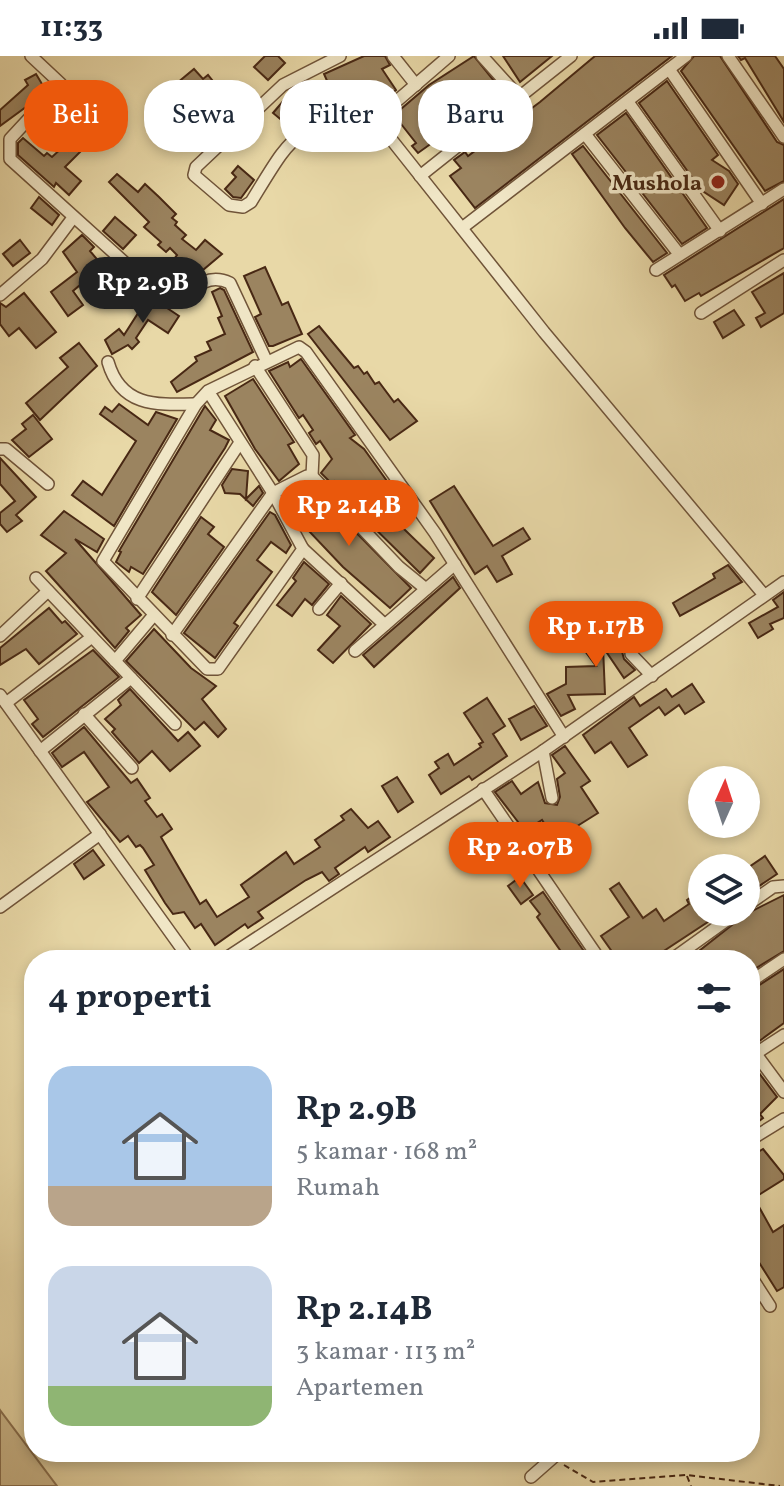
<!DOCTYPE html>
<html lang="id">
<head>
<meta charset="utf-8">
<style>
	body { margin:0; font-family:Vollkorn,serif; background:#f6f6f7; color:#1f2937; height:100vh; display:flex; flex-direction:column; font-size:30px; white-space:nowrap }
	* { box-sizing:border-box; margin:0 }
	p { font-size:26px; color:#747a83 }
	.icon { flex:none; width:44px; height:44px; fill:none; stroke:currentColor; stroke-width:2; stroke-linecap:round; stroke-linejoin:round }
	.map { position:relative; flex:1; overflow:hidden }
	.side { position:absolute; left:24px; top:894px; width:736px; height:512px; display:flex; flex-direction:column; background:#fff; border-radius:32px; box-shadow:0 4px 12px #0003 }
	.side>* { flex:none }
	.top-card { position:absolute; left:24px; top:24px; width:736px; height:72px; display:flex; gap:16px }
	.needle { width:52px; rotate:3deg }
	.tools { position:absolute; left:688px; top:710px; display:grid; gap:16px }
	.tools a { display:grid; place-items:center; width:72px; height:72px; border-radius:50%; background:#fff; box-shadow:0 4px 12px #0003; font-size:40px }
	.price { position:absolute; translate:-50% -68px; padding:0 18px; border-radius:28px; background:#ea580c; color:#fff; font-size:26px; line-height:52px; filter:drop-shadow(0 2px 4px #0008) }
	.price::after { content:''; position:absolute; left:50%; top:48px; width:24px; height:18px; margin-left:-12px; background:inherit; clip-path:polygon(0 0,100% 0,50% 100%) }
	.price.active { background:#222; color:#fff }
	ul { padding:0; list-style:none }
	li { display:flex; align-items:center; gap:24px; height:200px; padding:0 24px }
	li span { display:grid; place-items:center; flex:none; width:224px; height:160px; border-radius:24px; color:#555 }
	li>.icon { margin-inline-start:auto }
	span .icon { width:96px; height:96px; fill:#fffc; stroke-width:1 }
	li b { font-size:34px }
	h2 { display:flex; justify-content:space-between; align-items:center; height:96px; padding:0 24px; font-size:34px }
	.tag { padding:0 28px; border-radius:32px; background:#fff; box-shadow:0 4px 12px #0003; font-size:28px; line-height:72px }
	.tag.active { background:#ea580c; color:#fff }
	.status { display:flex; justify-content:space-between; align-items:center; height:56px; padding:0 40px; background:#fff; direction:ltr }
	.status svg { height:22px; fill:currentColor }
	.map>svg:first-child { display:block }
	.green { fill:#cdba8e; stroke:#8a7151; stroke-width:2 }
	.building { fill:#9b8460; stroke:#482814; stroke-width:2 }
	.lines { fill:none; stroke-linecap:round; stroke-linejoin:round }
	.minor-casing { stroke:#705439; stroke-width:14 }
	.path { stroke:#482814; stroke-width:2; stroke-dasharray:6 4; stroke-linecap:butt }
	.minor { stroke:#f0e6c6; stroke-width:11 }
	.poi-dot { fill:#8f2418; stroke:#f0e6c6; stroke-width:3 }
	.labels { text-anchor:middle; stroke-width:7; stroke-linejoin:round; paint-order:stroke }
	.poi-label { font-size:22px; font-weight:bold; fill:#482814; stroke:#f0e6c6; text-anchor:end }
</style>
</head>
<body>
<div class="status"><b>11:33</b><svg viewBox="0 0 49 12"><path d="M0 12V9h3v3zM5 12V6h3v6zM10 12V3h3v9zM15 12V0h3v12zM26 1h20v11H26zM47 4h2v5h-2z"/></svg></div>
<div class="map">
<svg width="784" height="1430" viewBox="0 0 784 1430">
	<rect width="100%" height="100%" fill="#e8d8a7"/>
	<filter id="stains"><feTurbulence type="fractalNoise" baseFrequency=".0025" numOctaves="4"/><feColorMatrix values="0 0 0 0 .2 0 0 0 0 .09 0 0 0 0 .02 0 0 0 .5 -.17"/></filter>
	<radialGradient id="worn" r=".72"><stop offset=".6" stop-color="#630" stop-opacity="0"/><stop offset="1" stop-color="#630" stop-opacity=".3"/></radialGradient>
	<path class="green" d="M 0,1354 L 57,1430 L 0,1430 Z"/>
	<g class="building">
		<path d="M 265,0 L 278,0 L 285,7 L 268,24 L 254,11 Z"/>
		<path d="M 364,0 L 385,0 L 390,9 L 382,13 L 396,34 L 374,52 L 357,55 L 342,31 L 332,36 L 324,18 Z"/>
		<path d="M 474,0 L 503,36 L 418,97 L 412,90 L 416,87 L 394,59 L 429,29 Z"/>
		<path d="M 503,0 L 552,0 L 520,26 Z"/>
		<path d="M 595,0 L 672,0 L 475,152 L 450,120 L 461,112 L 454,104 L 465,96 L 468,100 L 540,46 Z"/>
		<path d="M 694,0 L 720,0 L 777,86 L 784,89 L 784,125 L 765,135 L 681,15 Z"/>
		<path d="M 738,0 L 775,0 L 784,13 L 784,66 L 745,2 L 741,4 Z"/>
		<path d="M 194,13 L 203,23 L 208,19 L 220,34 L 211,41 L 205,34 L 186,49 L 171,32 Z"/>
		<path d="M 36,18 L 45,33 L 30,48 L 0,70 L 0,54 L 28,29 L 25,24 Z"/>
		<path d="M 667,25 L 718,99 L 712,104 L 729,115 L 738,128 L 724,149 L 701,134 L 639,47 Z"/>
		<path d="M 60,42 L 67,49 L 72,45 L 81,55 L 60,76 L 53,69 L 59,64 L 48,54 Z"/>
		<path d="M 285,43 L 302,57 L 290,71 L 273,57 Z"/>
		<path d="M 626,57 L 707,172 L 682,188 L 597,79 Z"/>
		<path d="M 74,81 L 84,92 L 65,111 L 81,125 L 69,139 L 56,127 L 54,131 L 18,99 L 18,87 L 23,82 L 44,100 L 47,97 L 52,101 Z"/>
		<path d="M 583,90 L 667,197 L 653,206 L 625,172 L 572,98 Z"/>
		<path d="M 238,110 L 254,124 L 241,142 L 233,141 L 225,133 L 236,121 L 232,117 Z"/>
		<path d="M 117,118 L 138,136 L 145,128 L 159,141 L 176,158 L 172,162 L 177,166 L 175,169 L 186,179 L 182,183 L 196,194 L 205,184 L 222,198 L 178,235 L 163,230 L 182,210 L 174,203 L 177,199 L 170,192 L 166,196 L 158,189 L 161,186 L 144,171 L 149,166 L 109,126 Z"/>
		<path d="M 39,141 L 59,159 L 52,169 L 31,152 Z"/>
		<path d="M 784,143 L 784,192 L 701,240 L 699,237 L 685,245 L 675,229 L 672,231 L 664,219 Z"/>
		<path d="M 115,161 L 136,179 L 123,193 L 103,175 Z"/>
		<path d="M 82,179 L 94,191 L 90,195 L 123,234 L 108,248 L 86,224 L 73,235 L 83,249 L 68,260 L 51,236 L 77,216 L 63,196 Z"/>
		<path d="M 20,184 L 30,197 L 13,210 L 3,198 Z"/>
		<path d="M 265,211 L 282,249 L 288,246 L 302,278 L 273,290 L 269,290 L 255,261 L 261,258 L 244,220 Z"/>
		<path d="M 784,217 L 784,257 L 761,271 L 756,262 L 765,257 L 752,236 Z"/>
		<path d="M 220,232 L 224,234 L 253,296 L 177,336 L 171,326 L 197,305 L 195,301 L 211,294 L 207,286 L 225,278 L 218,262 L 222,260 L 212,236 Z"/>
		<path d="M 24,237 L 56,276 L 36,292 L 19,272 L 9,280 L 0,268 L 0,247 L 6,251 Z"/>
		<path d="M 149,240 L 179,260 L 168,277 L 148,264 L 136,282 L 139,286 L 132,293 L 128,289 L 112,298 L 105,284 L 119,273 L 124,279 Z"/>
		<path d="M 734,254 L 744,269 L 723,282 L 714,266 Z"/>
		<path d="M 319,270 L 354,312 L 358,310 L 364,318 L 367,316 L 375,328 L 379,326 L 394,346 L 398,343 L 417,365 L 390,384 L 308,278 Z"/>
		<path d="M 79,287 L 97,310 L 40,364 L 26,347 L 68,311 L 60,302 Z"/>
		<path d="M 301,303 L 355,379 L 350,382 L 364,393 L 392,432 L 375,445 L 434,502 L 420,517 L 350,448 L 353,445 L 334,425 L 331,427 L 321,417 L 332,403 L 320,385 L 316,388 L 309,377 L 313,374 L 303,359 L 299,362 L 269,315 L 288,306 L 290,311 Z"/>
		<path d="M 253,323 L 294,386 L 288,389 L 299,408 L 279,425 L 255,393 L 225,340 Z"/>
		<path d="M 119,348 L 148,369 L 156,356 L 177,363 L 114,470 L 72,439 L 83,425 L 102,439 L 136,385 L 100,358 L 105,351 L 112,356 Z"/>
		<path d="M 205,350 L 216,364 L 210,374 L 229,384 L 225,392 L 143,518 L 131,511 L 129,516 L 116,506 L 121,496 L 119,495 Z"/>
		<path d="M 33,359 L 52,383 L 29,401 L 12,384 L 26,373 L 22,368 Z"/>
		<path d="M 0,402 L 36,441 L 16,459 L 22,465 L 7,476 L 0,468 L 0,457 L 15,445 L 0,428 Z"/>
		<path d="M 232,413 L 248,415 L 246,443 L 259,430 L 263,437 L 253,450 L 240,438 L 225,437 L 222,429 Z"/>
		<path d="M 309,429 L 411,532 L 390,552 L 343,511 L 306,472 L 291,445 Z"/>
		<path d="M 454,430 L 493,490 L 523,472 L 530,483 L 502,500 L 512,518 L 497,526 L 487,510 L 475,518 L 430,445 Z"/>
		<path d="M 64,455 L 104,483 L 97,496 L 75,483 L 141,559 L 126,572 L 129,575 L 115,592 L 46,515 L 66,497 L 41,479 Z"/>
		<path d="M 270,456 L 275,459 L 291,489 L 286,497 L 271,486 L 257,504 L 272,516 L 234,567 L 238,570 L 215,602 L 184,577 Z"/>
		<path d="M 201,461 L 214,471 L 208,478 L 224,491 L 176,559 L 152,536 Z"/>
		<path d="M 304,506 L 329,528 L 312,549 L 305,543 L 292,560 L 277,549 L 296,525 L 293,522 Z"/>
		<path d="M 728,509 L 742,526 L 680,560 L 673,547 L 715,522 L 713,518 Z"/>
		<path d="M 453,521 L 460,532 L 374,611 L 363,599 Z"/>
		<path d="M 784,536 L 784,562 L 770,568 L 773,573 L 758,582 L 749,567 L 778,551 L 773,544 Z"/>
		<path d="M 341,540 L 371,568 L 333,607 L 318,594 L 340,570 L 327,559 Z"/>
		<path d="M 49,552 L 62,567 L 65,565 L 77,578 L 39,608 L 26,593 L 0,609 L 0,592 Z"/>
		<path d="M 634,563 L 643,577 L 621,592 L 624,603 L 635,614 L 624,622 L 603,591 L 605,638 L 568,639 L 575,653 L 561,660 L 547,638 L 566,628 L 566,611 L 596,610 L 585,595 Z"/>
		<path d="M 154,573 L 191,612 L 216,630 L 202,643 L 226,673 L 218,681 L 204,666 L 195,674 L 126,605 Z"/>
		<path d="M 93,594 L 119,621 L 43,681 L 32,668 L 38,663 L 24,644 Z"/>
		<path d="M 692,628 L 704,646 L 685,658 L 679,649 L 665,659 L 659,651 L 629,672 L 647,699 L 628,711 L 611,686 L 595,697 L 583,679 L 634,641 L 640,650 L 666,633 L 672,641 Z"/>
		<path d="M 130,633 L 178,685 L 188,676 L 200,690 L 170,715 L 152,695 L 139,707 L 112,676 L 115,673 L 105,663 L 121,649 L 118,644 Z"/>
		<path d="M 487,642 L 505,670 L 493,678 L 507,700 L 472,724 L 469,720 L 441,738 L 429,719 L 439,712 L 435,706 L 448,698 L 454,709 L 481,691 L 479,688 L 483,686 L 464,657 Z"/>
		<path d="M 534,650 L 547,670 L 521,684 L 509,663 Z"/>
		<path d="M 84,671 L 131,727 L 137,723 L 150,742 L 145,745 L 157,761 L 162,758 L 172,773 L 161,781 L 200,848 L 206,844 L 217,861 L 249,841 L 241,829 L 286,796 L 294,808 L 320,791 L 315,784 L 344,764 L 341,760 L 351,753 L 368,772 L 378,765 L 390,781 L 368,796 L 365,791 L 335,812 L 339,818 L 329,825 L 322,816 L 306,824 L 258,856 L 263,862 L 248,872 L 245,868 L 215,889 L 201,868 L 195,872 L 184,856 L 173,858 L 165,847 L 145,814 L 154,809 L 143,792 L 140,789 L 136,791 L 128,780 L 120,786 L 87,746 L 109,731 L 84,696 L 62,711 L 52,697 Z"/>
		<path d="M 565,690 L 590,725 L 581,731 L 598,757 L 555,784 L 542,764 L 525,775 L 495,736 L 512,725 L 521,738 L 538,726 L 545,747 L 557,749 L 560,741 L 557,723 L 565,717 L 552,699 Z"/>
		<path d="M 397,721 L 413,746 L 398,756 L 382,730 Z"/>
		<path d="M 93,794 L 104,809 L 84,823 L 74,808 Z"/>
		<path d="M 765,800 L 777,818 L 746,839 L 746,813 Z"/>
		<path d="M 520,821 L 533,839 L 521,848 L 508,830 Z"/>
		<path d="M 619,827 L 643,862 L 656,853 L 664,865 L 689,848 L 687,844 L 702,833 L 702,856 L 723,856 L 650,904 L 642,904 L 639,900 L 633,904 L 618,904 L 601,880 L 629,861 L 610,833 Z"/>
		<path d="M 543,836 L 590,904 L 567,904 L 537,861 L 540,858 L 530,845 Z"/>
		<path d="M 784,839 L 784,895 L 753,914 L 750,904 L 706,904 L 699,895 L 746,858 Z"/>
		<path d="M 784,913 L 784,967 L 758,986 L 750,982 L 750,935 Z"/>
		<path d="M 750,1005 L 777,1041 L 760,1058 L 763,1062 L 750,1072 Z"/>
		<path d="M 763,1093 L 784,1119 L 784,1123 L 754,1142 L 773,1176 L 784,1169 L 784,1231 L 777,1235 L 750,1192 L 750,1101 Z"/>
	</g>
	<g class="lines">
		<defs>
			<g id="minor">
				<path d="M 31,0 L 61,28 L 10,83 L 10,103 L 165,243 L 181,244 C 196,230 209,217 230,227 L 266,304"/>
				<path d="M 340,0 L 283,29 L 196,111 L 194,119 L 229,149 L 243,151 L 251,146 C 294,76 295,66 380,62"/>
				<path d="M 393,0 L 416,29"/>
				<path d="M 449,0 L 384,56 L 380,62 L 383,73 L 544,276 L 764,539"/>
				<path d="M 482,0 L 520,42"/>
				<path d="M 728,0 L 784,81"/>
				<path d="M 669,13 L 762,148"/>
				<path d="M 628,46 L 720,175"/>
				<path d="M 585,78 L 679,198"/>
				<path d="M 420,120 L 571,0"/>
				<path d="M 462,172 L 686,0"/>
				<path d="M 656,214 L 784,133"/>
				<path d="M 0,239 L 42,203 L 72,163"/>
				<path d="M 701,257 L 784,204"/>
				<path d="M 108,306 C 121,351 156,349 196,348"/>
				<path d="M 255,310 L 313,399 L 312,420"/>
				<path d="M 208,335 L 273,437 L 303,493 L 218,613 L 207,613 L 103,505 L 196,348 L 208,335 L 299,291 L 306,296 L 435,477 L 564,681"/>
				<path d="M 0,393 L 6,393 L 48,428"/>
				<path d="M 303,493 L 385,569"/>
				<path d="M 36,522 L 175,668"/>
				<path d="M 137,543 L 239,388"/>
				<path d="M 319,553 L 341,527"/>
				<path d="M 172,579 L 273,437 L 307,420 L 312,420 L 399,511 L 426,533"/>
				<path d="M 0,580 L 48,535"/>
				<path d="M 355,595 L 455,508"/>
				<path d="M 631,598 L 652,620"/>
				<path d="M 115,605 L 153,560"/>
				<path d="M 0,639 L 190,904"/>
				<path d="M 6,647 L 92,581"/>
				<path d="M 84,658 L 132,712"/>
				<path d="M 40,695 L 131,622"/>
				<path d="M 543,695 L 552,742"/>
				<path d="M 483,733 L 600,904"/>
				<path d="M 746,850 L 773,831 L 784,830"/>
				<path d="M 0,851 L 100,778"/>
				<path d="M 223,904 L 543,695 L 784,526"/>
				<path d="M 671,904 L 738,856"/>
				<path d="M 750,926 L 784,903"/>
				<path d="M 750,990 L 784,1036"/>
				<path d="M 755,998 L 784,979"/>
				<path d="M 750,1084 L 784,1063"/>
				<path d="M 750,1219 L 770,1250"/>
				<path d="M 531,1421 L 556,1399"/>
			</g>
		</defs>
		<use href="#minor" class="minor-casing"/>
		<g class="path">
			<path d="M 564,1409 L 593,1426 L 686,1419 L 780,1430"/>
			<path d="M 687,1420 L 691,1430"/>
		</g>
		<use href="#minor" class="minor"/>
	</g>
	<circle class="poi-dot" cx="718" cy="126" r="8"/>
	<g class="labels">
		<g class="poi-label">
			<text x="702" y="134">Mushola</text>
		</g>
	</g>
	<rect width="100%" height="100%" filter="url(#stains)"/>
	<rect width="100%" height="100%" fill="url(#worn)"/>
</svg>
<div class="tools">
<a><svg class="needle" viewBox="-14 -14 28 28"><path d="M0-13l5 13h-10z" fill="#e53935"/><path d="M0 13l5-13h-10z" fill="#747a83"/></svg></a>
<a><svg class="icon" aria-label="layers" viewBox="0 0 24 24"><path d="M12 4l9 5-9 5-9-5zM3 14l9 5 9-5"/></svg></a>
</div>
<b class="price active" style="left:143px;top:269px">Rp 2.9B</b>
<b class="price" style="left:349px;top:492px">Rp 2.14B</b>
<b class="price" style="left:596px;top:613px">Rp 1.17B</b>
<b class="price" style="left:520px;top:834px">Rp 2.07B</b>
<div class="top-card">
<a class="tag active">Beli</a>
<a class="tag">Sewa</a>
<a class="tag">Filter</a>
<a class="tag">Baru</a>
</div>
<section class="side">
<h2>4 properti<svg class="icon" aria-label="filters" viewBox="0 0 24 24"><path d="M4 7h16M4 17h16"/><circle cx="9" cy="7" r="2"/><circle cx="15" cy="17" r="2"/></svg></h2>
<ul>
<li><span style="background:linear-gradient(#a9c7e8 75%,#b9a48a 0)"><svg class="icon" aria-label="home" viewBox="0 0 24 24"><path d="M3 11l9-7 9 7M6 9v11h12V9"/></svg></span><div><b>Rp 2.9B</b><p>5 kamar · 168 m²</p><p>Rumah</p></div></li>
<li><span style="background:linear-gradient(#c9d6e8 75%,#8fb573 0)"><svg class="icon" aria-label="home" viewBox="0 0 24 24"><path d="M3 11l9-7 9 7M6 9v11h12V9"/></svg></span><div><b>Rp 2.14B</b><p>3 kamar · 113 m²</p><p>Apartemen</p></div></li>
</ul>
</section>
</div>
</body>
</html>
